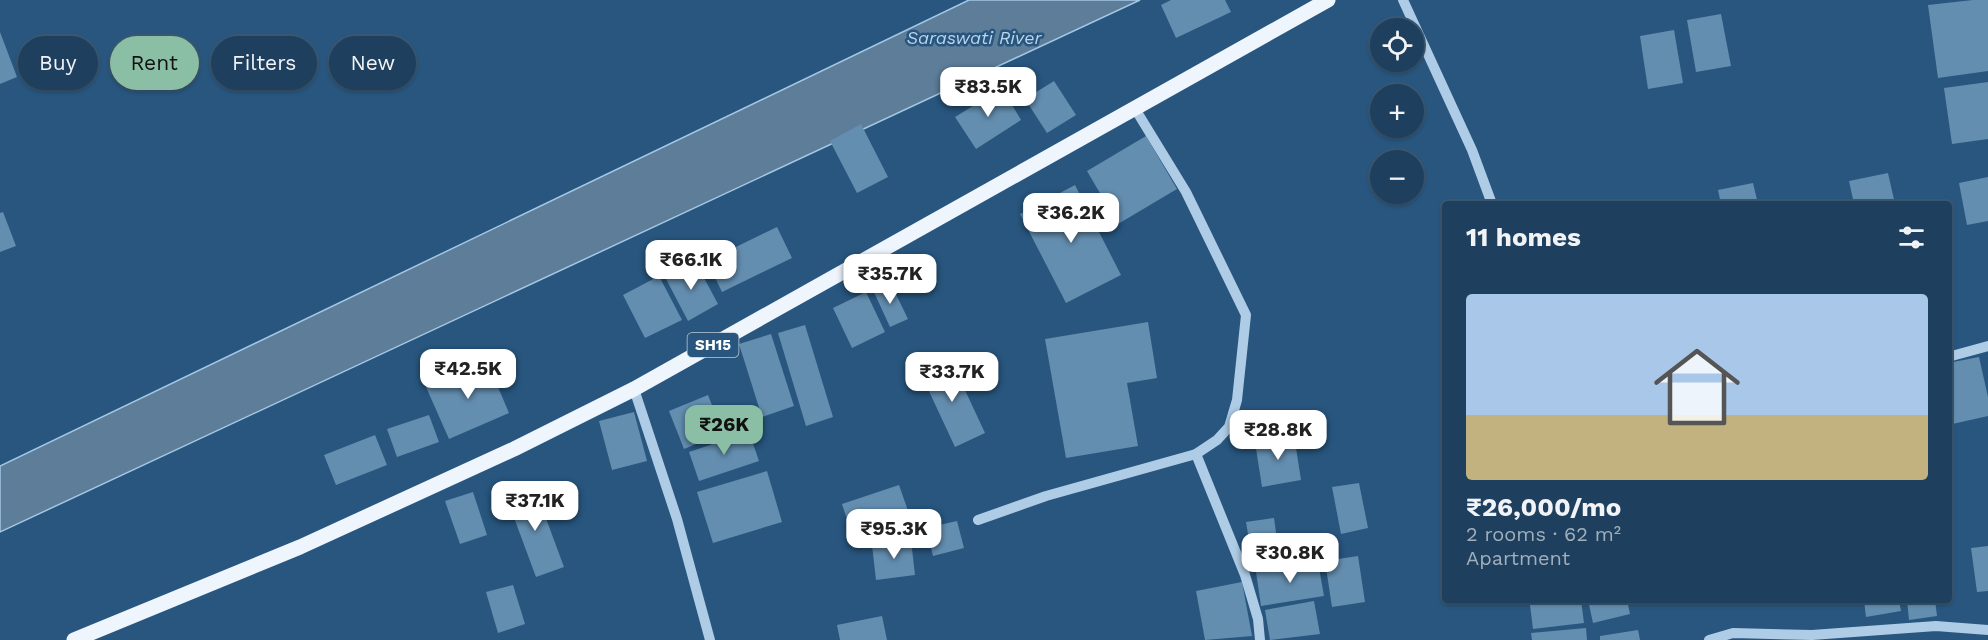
<!DOCTYPE html>
<html lang="en">
<head>
<meta charset="utf-8">
<style>
	body { margin:0; font-family:"Work Sans",sans-serif; background:#2b4b67; color:#f1f3f6; height:100vh; display:flex; flex-direction:column; font-size:22px; white-space:nowrap }
	* { box-sizing:border-box; margin:0 }
	p { font-size:20px; color:#a1afbc }
	.icon { flex:none; width:33px; height:33px; fill:none; stroke:currentColor; stroke-width:2; stroke-linecap:round; stroke-linejoin:round }
	.map { position:relative; flex:1; overflow:hidden }
	.side { position:absolute; left:1442px; top:201px; width:510px; height:402px; display:flex; flex-direction:column; background:#1e405e; border-radius:6px; box-shadow:0 2px 4px #0004,0 0 0 2px #3c5973 }
	.side>* { flex:none }
	.guide { position:absolute; left:18px; top:36px; width:570px; height:54px; display:flex; gap:12px }
	.tools { position:absolute; left:1370px; top:18px; display:grid; gap:12px }
	.tools a { display:grid; place-items:center; width:54px; height:54px; border-radius:50%; background:#1e405e; box-shadow:0 2px 4px #0004,0 0 0 2px #3c5973; font-size:30px }
	.price { position:absolute; translate:-50% -51px; padding:0 14px; border-radius:12px; background:#fff; color:#222; font-size:20px; line-height:39px; filter:drop-shadow(0 2px 3px #0008) }
	.price::after { content:''; position:absolute; left:50%; top:36px; width:18px; height:14px; margin-left:-9px; background:inherit; clip-path:polygon(0 0,100% 0,50% 100%) }
	.price.selected { background:#8abfa5; color:#111 }
	ul { padding:0; list-style:none }
	li { display:grid; align-content:center; gap:12px; height:318px; padding:0 24px }
	li span { display:grid; place-items:center; height:186px; border-radius:6px; color:#555 }
	li>.icon { margin-inline-start:auto }
	span .icon { width:108px; height:108px; fill:#fffc; stroke-width:1 }
	li b { font-size:26px }
	h2 { display:flex; justify-content:space-between; align-items:center; height:72px; padding:0 24px; font-size:26px }
	.chip { padding:0 21px; border-radius:27px; background:#1e405e; box-shadow:0 2px 4px #0004,0 0 0 2px #3c5973; font-size:21px; line-height:54px }
	.chip.selected { background:#8abfa5; color:#111 }
	.map>svg:first-child { display:block }
	.water { fill:#5d7d99; stroke:#a3c8e5; stroke-width:1.5 }
	.building { fill:#648eb0 }
	.lines { fill:none; stroke-linecap:round; stroke-linejoin:round }
	.minor { stroke:#aecce5; stroke-width:10 }
	.major { stroke:#eef5fd; stroke-width:15 }
	.labels { text-anchor:middle; stroke-width:5; stroke-linejoin:round; paint-order:stroke }
	.shield { fill:#28567e; stroke:#beccd8; stroke-width:1.5 }
	.shield-label { font-size:15px; font-weight:bold; fill:#fff }
	.water-label { font-size:18px; font-style:italic; fill:#b9d6ec; stroke:#28567e }
</style>
</head>
<body>
<div class="map">
<svg width="1988" height="640" viewBox="0 0 1988 640">
	<rect width="100%" height="100%" fill="#28567e"/>
	<path class="water" d="M 969,0 L 1140,0 L 0,532 L 0,466 Z"/>
	<g class="building">
		<path d="M 1171,0 L 1225,0 L 1231,12 L 1176,38 L 1161,5 Z"/>
		<path d="M 1973,0 L 1988,0 L 1988,71 L 1938,78 L 1928,5 Z"/>
		<path d="M 1721,14 L 1731,66 L 1696,72 L 1687,20 Z"/>
		<path d="M 1674,30 L 1683,83 L 1648,89 L 1640,36 Z"/>
		<path d="M 0,32 L 17,77 L 0,84 Z"/>
		<path d="M 1054,81 L 1076,115 L 1047,133 L 1025,99 Z"/>
		<path d="M 1988,82 L 1988,139 L 1952,144 L 1944,88 Z"/>
		<path d="M 1002,88 L 1021,120 L 976,149 L 955,117 Z"/>
		<path d="M 861,124 L 888,177 L 857,193 L 830,141 Z"/>
		<path d="M 1146,136 L 1177,189 L 1118,224 L 1087,171 Z"/>
		<path d="M 1888,173 L 1895,204 L 1854,204 L 1849,181 Z"/>
		<path d="M 1988,177 L 1988,221 L 1967,225 L 1959,183 Z"/>
		<path d="M 1753,183 L 1758,204 L 1721,204 L 1718,190 Z"/>
		<path d="M 1075,185 L 1121,275 L 1066,303 L 1020,214 Z"/>
		<path d="M 3,212 L 16,246 L 0,252 L 0,213 Z"/>
		<path d="M 777,227 L 792,258 L 722,292 L 707,261 Z"/>
		<path d="M 695,261 L 718,304 L 688,321 L 665,277 Z"/>
		<path d="M 659,276 L 682,320 L 645,338 L 623,295 Z"/>
		<path d="M 890,282 L 908,319 L 890,327 L 873,290 Z"/>
		<path d="M 866,292 L 885,332 L 852,348 L 833,308 Z"/>
		<path d="M 1148,322 L 1157,378 L 1127,383 L 1138,446 L 1066,458 L 1045,339 Z"/>
		<path d="M 805,325 L 833,417 L 806,426 L 778,333 Z"/>
		<path d="M 771,334 L 794,406 L 762,417 L 739,344 Z"/>
		<path d="M 1979,357 L 1988,397 L 1988,416 L 1948,425 L 1948,363 Z"/>
		<path d="M 950,358 L 985,433 L 955,447 L 920,372 Z"/>
		<path d="M 487,361 L 509,413 L 449,439 L 426,387 Z"/>
		<path d="M 708,395 L 723,433 L 684,449 L 669,411 Z"/>
		<path d="M 634,412 L 647,461 L 612,470 L 599,421 Z"/>
		<path d="M 429,415 L 439,442 L 397,457 L 387,429 Z"/>
		<path d="M 749,432 L 759,461 L 699,481 L 689,452 Z"/>
		<path d="M 375,435 L 387,465 L 336,485 L 324,455 Z"/>
		<path d="M 1294,435 L 1301,480 L 1262,487 L 1255,442 Z"/>
		<path d="M 767,471 L 782,522 L 713,543 L 697,492 Z"/>
		<path d="M 1359,483 L 1368,528 L 1341,534 L 1332,487 Z"/>
		<path d="M 899,485 L 913,525 L 855,544 L 842,504 Z"/>
		<path d="M 534,486 L 564,567 L 536,577 L 506,496 Z"/>
		<path d="M 473,492 L 487,535 L 460,544 L 445,501 Z"/>
		<path d="M 1274,518 L 1280,561 L 1253,564 L 1246,522 Z"/>
		<path d="M 957,521 L 964,548 L 933,556 L 926,528 Z"/>
		<path d="M 911,540 L 915,575 L 876,580 L 872,545 Z"/>
		<path d="M 1988,546 L 1988,591 L 1977,592 L 1971,548 Z"/>
		<path d="M 1358,556 L 1365,602 L 1332,607 L 1325,561 Z"/>
		<path d="M 1318,562 L 1324,596 L 1261,606 L 1256,572 Z"/>
		<path d="M 1242,582 L 1252,636 L 1205,640 L 1196,591 Z"/>
		<path d="M 513,585 L 525,624 L 498,633 L 486,592 Z"/>
		<path d="M 1581,600 L 1584,623 L 1533,629 L 1530,605 Z"/>
		<path d="M 1588,600 L 1627,600 L 1630,614 L 1593,623 Z"/>
		<path d="M 1864,600 L 1899,600 L 1901,611 L 1866,617 Z"/>
		<path d="M 1907,600 L 1935,600 L 1937,616 L 1909,620 Z"/>
		<path d="M 1314,601 L 1320,634 L 1270,640 L 1265,610 Z"/>
		<path d="M 882,616 L 887,640 L 840,640 L 837,625 Z"/>
		<path d="M 1586,628 L 1587,640 L 1532,640 L 1531,633 Z"/>
		<path d="M 1638,630 L 1640,640 L 1600,640 L 1600,636 Z"/>
	</g>
	<g class="lines">
		<g class="minor">
			<path d="M 1403,0 L 1472,150 L 1492,204"/>
			<path d="M 1948,357 L 1988,346"/>
			<path d="M 634,389 L 677,519 L 710,640"/>
			<path d="M 1196,454 L 1245,575 L 1258,619 L 1260,640"/>
			<path d="M 978,520 L 1046,496 L 1196,454 L 1217,440 L 1229,427 L 1237,400 L 1246,315 L 1186,192 L 1134,107"/>
			<path d="M 1709,640 L 1733,633 L 1812,635 L 1936,626 L 1988,630"/>
		</g>
		<path class="major" d="M 74,640 L 300,547 L 514,449 L 634,389 L 1328,0"/>
	</g>
	<g class="labels">
		<rect class="shield" x="687.5" y="333" width="51" height="24" rx="4.5"/>
		<g class="shield-label">
			<text x="713" y="350">SH15</text>
		</g>
		<g class="water-label">
			<text x="974" y="44">Saraswati River</text>
		</g>
	</g>
</svg>
<div class="tools">
<a><svg class="icon" aria-label="locate" viewBox="0 0 24 24"><circle cx="12" cy="12" r="6"/><path d="M12 2v4M12 18v4M2 12h4M18 12h4"/></svg></a>
<a>+</a>
<a>−</a>
</div>
<b class="price" style="left:988px;top:118px">₹83.5K</b>
<b class="price" style="left:1071px;top:244px">₹36.2K</b>
<b class="price" style="left:691px;top:291px">₹66.1K</b>
<b class="price" style="left:890px;top:305px">₹35.7K</b>
<b class="price" style="left:468px;top:400px">₹42.5K</b>
<b class="price" style="left:952px;top:403px">₹33.7K</b>
<b class="price selected" style="left:724px;top:456px">₹26K</b>
<b class="price" style="left:1278px;top:461px">₹28.8K</b>
<b class="price" style="left:535px;top:532px">₹37.1K</b>
<b class="price" style="left:894px;top:560px">₹95.3K</b>
<b class="price" style="left:1290px;top:584px">₹30.8K</b>
<div class="guide">
<a class="chip">Buy</a>
<a class="chip selected">Rent</a>
<a class="chip">Filters</a>
<a class="chip">New</a>
</div>
<section class="side">
<h2>11 homes<svg class="icon" aria-label="filters" viewBox="0 0 24 24"><path d="M4 7h16M4 17h16"/><circle cx="9" cy="7" r="2"/><circle cx="15" cy="17" r="2"/></svg></h2>
<ul>
<li><span style="background:linear-gradient(#a9c7e8 65%,#c2b280 0)"><svg class="icon" aria-label="home" viewBox="0 0 24 24"><path d="M3 11l9-7 9 7M6 9v11h12V9"/></svg></span><div><b>₹26,000/mo</b><p>2 rooms · 62 m²</p><p>Apartment</p></div></li>
</ul>
</section>
</div>
</body>
</html>
